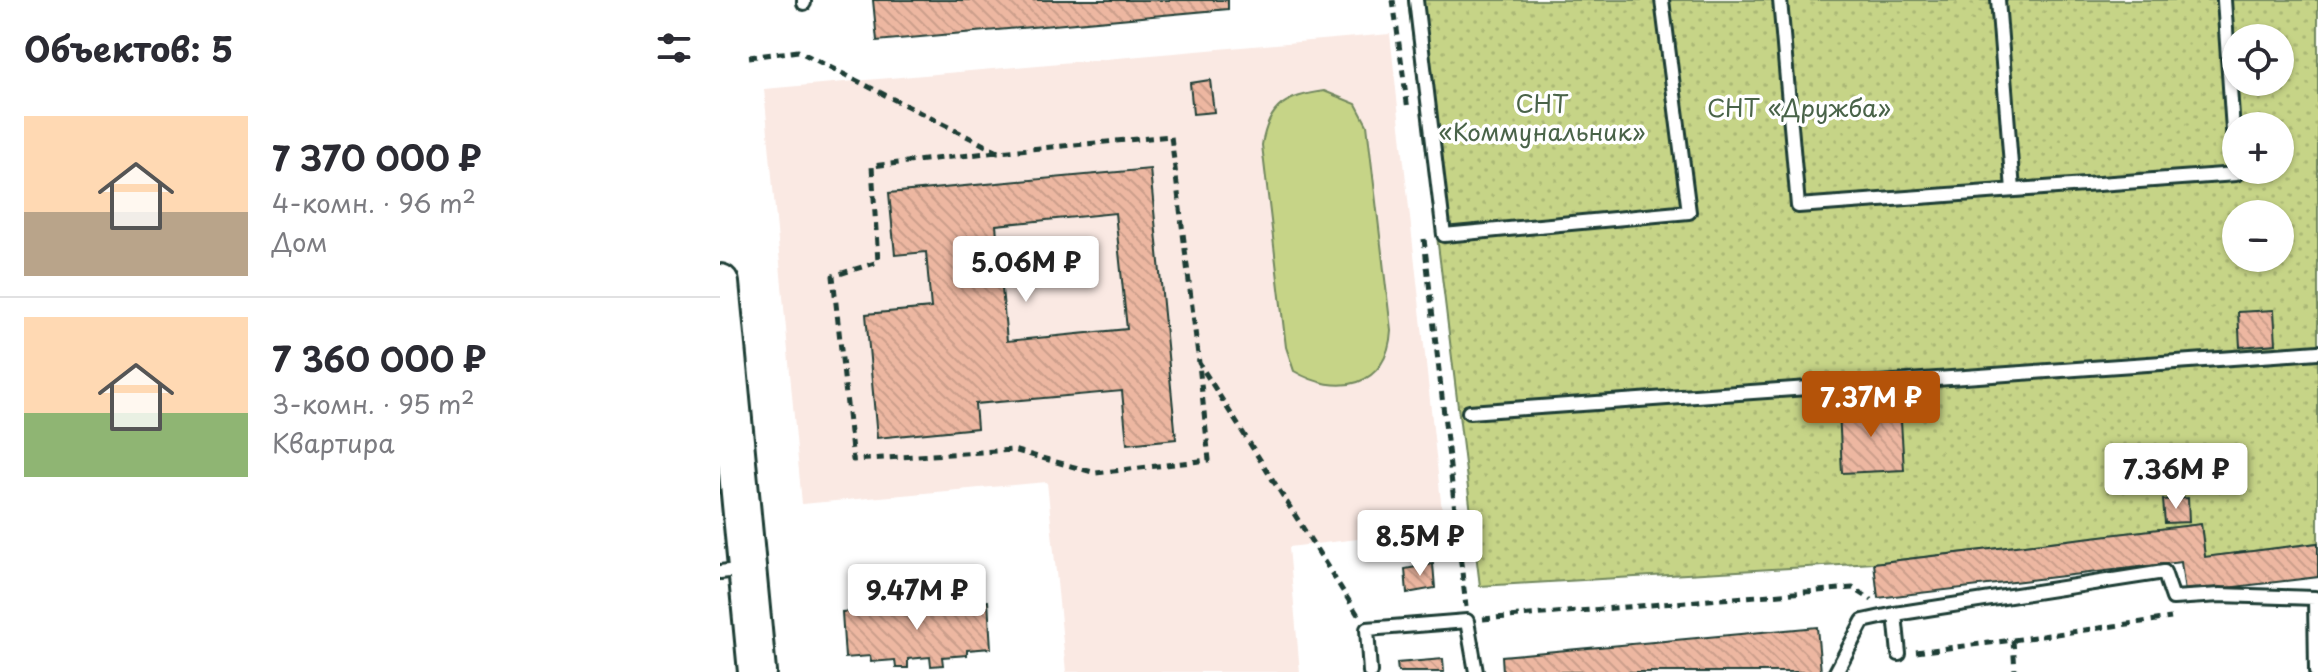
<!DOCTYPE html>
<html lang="ru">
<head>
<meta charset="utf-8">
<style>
	body { margin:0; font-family:"Playpen Sans",sans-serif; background:#f2f2f3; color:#2b2b33; height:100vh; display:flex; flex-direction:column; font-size:30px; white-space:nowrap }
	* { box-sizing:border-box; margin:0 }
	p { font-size:26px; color:#7c7c81 }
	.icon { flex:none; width:44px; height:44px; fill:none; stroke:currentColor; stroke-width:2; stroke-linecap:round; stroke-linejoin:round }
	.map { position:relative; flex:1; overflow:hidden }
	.panel { display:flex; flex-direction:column; background:#fff; width:720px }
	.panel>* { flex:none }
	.controls { position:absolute; left:1502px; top:24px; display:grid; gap:16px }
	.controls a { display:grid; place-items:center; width:72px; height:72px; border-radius:50%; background:#fff; box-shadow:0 2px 6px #0004; font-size:40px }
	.price { position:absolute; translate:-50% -68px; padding:0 18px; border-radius:8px; background:#fff; color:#222; font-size:26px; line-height:52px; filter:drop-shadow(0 2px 4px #0008) }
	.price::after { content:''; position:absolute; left:50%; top:48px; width:24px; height:18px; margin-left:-12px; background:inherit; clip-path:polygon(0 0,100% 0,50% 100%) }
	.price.current { background:#b45309; color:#fff }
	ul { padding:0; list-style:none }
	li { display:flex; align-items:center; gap:24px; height:200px; padding:0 24px }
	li+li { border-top:2px solid #e1e1e2 }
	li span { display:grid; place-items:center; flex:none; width:224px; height:160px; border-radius:0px; color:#555 }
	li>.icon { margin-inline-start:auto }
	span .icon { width:96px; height:96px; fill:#fffc; stroke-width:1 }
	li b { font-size:34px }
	h2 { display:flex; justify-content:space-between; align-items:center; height:96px; padding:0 24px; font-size:34px }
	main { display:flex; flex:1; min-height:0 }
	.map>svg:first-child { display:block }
	.built { fill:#fae9e3 }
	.park { fill:#c6d487; stroke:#72885e; stroke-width:2 }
	.garden { fill:url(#garden-dots); stroke:#72885e; stroke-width:2; fill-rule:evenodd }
	.building { fill:url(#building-back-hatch); stroke:#1f3d34; stroke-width:2; fill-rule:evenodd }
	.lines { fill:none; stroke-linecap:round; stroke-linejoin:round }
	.lane-casing { stroke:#1f3d34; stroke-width:18 }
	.secondary-casing { stroke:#1f3d34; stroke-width:42 }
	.path { stroke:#1f3d34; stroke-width:5; stroke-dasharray:8 6; stroke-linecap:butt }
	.lane { stroke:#fff; stroke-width:12 }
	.secondary { stroke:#fff; stroke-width:36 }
	.labels { text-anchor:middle; stroke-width:7; stroke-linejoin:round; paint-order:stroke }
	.park-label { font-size:24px; fill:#496349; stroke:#fff }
</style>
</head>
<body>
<main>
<section class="panel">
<h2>Объектов: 5<svg class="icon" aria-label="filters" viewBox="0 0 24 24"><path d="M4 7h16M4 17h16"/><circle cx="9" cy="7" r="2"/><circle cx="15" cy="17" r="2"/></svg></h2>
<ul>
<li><span style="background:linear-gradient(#ffd9b3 60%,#b9a48a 0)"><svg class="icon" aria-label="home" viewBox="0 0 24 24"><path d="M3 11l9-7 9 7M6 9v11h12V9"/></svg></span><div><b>7 370 000 ₽</b><p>4-комн. · 96 m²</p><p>Дом</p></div></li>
<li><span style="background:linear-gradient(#ffd9b3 60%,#8fb573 0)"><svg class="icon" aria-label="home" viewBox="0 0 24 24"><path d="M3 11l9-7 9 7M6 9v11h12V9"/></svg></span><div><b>7 360 000 ₽</b><p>3-комн. · 95 m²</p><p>Квартира</p></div></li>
</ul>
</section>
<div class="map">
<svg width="1598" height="672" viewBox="0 0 1598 672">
	<defs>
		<pattern id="garden-dots" width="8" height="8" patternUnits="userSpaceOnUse" patternTransform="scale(2)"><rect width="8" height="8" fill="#c6d487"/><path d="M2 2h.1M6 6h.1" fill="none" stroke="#aab775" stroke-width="1.8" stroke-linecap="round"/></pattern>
		<pattern id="building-back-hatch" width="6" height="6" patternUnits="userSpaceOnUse" patternTransform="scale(2)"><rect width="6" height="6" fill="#edb7a1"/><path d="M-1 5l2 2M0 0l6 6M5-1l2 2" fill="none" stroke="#cb9e8b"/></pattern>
	</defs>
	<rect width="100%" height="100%" fill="#fff"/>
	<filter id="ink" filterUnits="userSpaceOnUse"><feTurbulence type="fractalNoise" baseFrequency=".0125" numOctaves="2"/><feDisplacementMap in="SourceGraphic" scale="16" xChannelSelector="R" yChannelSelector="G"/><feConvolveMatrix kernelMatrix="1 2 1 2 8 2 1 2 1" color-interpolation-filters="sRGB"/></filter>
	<g filter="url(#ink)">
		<path class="built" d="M 670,34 L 724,529 L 569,547 L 580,672 L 346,672 L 327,482 L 82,504 L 44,89 Z"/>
		<path class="park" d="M 604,91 L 636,104 L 647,125 L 671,330 C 668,388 618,397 574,371 L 566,347 L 542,145 C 549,104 566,97 604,91 Z"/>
		<path class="garden" d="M 688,0 L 1598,0 L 1598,543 L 1485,557 L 1481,524 L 1154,563 L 760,586 ZM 1516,38 L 1560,38 L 1560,82 L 1516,82 ZM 1516,126 L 1560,126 L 1560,170 L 1516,170 ZM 1516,214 L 1560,214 L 1560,258 L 1516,258 Z"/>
		<g class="building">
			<path d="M 153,0 L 508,0 L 508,9 L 157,41 Z"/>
			<path d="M 490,80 L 494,112 L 473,114 L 470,83 Z"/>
			<path d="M 430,169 L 456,439 L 407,444 L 402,391 L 255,404 L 257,428 L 157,438 L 146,314 L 211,308 L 206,252 L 175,255 L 169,193 ZM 395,213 L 407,329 L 287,341 L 276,225 Z"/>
			<path d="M 1554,310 L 1556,344 L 1520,347 L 1518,312 Z"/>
			<path d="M 1180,405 L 1184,470 L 1122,473 L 1119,409 Z"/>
			<path d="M 1468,498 L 1469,522 L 1445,523 L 1443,500 Z"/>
			<path d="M 1481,524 L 1485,557 L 1598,543 L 1598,577 L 1465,593 L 1461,562 L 1158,598 L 1154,563 Z"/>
			<path d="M 713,564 L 715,588 L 687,593 L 685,569 Z"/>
			<path d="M 218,596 L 219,605 L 268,601 L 271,648 L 247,650 L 247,655 L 222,657 L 223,665 L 211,666 L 210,657 L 188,659 L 188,668 L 176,668 L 175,660 L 151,662 L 150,656 L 125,658 L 122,612 L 171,608 L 171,600 L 183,599 L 183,607 L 206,606 L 206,597 Z"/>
			<path d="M 1097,627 L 1101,672 L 783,672 L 782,656 Z"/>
			<path d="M 723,659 L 724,672 L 678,672 L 677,663 Z"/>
		</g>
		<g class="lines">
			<defs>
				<g id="lane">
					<path d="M 84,0 L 84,3"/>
					<path d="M 696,0 L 724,235 L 969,212 L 942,0"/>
					<path d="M 1060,0 L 1078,206 L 1516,174 L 1504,0"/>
					<path d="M 1278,0 L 1293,190"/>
					<path d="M 749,412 L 1598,352"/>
					<path d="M 0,572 L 26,569"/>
					<path d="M 1179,654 L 1175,614 L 1444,572 L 1453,598 L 1500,595 L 1595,598 L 1596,672"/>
					<path d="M 650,672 L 647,629 L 747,621 L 756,672"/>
					<path d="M 1116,672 L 1143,621 L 1175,614"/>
				</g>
				<path id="secondary" d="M 0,283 L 37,672"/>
			</defs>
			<use href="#lane" class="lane-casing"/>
			<use href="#secondary" class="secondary-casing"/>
			<g class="path">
				<path d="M 673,0 L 688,110"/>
				<path d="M 29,57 L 78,51 L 278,152 L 451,136 L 479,363 L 638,615"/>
				<path d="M 276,152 L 152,166 L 158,262 L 113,276 L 133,460 L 293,450 L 376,473 L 489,460 L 479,364"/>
				<path d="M 704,239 L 746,607"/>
				<path d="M 763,619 L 1133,588 L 1152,600"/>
				<path d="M 1293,640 L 1451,618"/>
				<path d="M 1196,652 L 1293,640 L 1295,672"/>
			</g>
			<use href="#lane" class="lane"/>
			<use href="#secondary" class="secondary"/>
		</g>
	</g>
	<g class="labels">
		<g class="park-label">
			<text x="822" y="113">СНТ<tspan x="822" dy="28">«Коммунальник»</tspan></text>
			<text x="1079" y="117">СНТ «Дружба»</text>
		</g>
	</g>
</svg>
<div class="controls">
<a><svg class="icon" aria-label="locate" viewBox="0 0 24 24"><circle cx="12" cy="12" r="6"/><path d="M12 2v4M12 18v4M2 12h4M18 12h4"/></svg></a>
<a>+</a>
<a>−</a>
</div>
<b class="price" style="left:306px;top:304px">5.06M ₽</b>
<b class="price current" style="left:1151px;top:439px">7.37M ₽</b>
<b class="price" style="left:1456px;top:511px">7.36M ₽</b>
<b class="price" style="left:700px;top:578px">8.5M ₽</b>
<b class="price" style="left:197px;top:632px">9.47M ₽</b>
</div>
</main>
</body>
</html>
